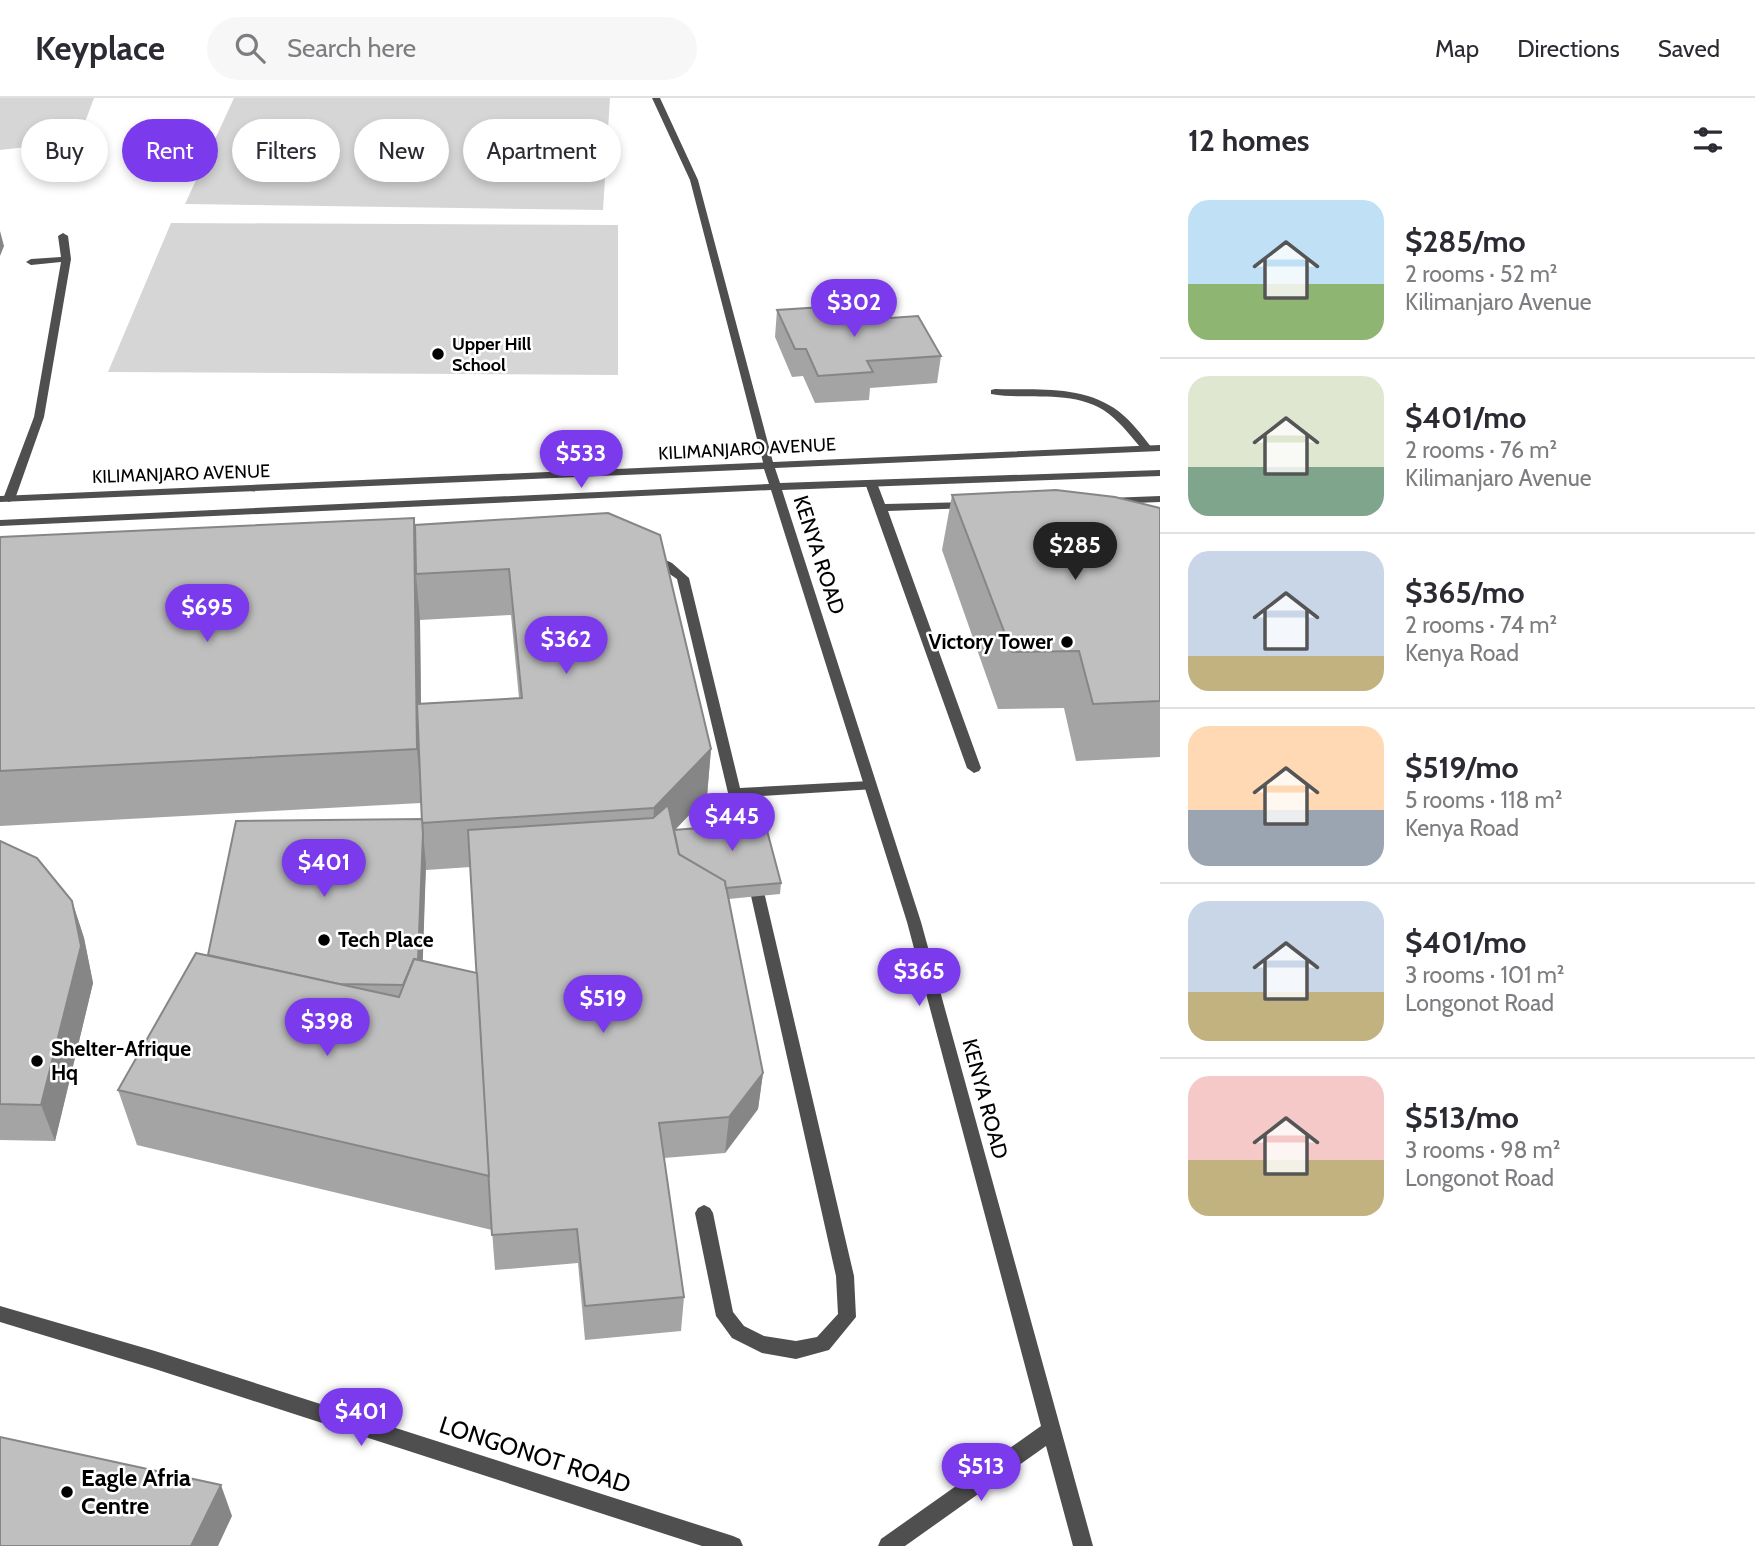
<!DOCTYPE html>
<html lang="en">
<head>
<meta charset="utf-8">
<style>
	body { margin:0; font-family:Cabin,sans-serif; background:#f7f7f7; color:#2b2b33; height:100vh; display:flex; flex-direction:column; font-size:26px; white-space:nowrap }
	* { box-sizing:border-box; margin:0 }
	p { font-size:23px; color:#7c7c81 }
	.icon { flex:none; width:38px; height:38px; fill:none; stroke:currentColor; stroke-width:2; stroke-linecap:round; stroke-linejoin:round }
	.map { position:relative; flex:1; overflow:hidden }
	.details { display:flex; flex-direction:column; background:#fff; width:595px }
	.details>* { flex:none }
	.hud { position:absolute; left:21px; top:21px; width:665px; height:63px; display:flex; gap:14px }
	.price { position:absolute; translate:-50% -60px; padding:0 16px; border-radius:24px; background:#7c3aed; color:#fff; font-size:23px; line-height:46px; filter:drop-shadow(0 2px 4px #0008) }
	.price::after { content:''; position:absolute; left:50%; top:42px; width:21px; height:16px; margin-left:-10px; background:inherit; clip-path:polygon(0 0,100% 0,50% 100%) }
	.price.active { background:#222; color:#fff }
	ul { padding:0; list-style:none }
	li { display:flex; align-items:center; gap:21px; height:175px; padding:0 28px }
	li+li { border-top:2px solid #e1e1e2 }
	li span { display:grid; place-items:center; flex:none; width:196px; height:140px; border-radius:21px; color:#555 }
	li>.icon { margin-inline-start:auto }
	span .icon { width:84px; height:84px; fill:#fffc; stroke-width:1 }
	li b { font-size:30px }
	h2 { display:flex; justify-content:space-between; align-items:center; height:84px; padding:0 28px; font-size:30px }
	.chip { padding:0 24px; border-radius:32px; background:#fff; box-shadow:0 4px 10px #0003; font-size:24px; line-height:63px }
	.chip.active { background:#7c3aed; color:#fff }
	header { display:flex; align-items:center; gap:42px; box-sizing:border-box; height:98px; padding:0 35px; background:#fff; border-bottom:2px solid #e1e1e2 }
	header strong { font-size:33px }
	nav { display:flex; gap:38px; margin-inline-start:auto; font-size:24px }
	.search { width:490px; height:63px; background:#f7f7f7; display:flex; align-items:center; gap:18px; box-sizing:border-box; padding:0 24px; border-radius:38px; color:#7c7c81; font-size:26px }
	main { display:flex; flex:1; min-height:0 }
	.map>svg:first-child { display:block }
	.green { fill:#d6d6d6 }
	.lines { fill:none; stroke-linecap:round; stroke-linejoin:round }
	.service { fill:#4f4f4f; fill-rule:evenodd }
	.minor { fill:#4f4f4f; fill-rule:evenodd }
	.wall { fill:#a4a4a4; fill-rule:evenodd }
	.shaded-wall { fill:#868686 }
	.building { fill:#bfbfbf; stroke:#868686; stroke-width:2 }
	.poi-dot { fill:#000; stroke:#fff; stroke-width:2.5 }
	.labels { text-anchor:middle; stroke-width:5; stroke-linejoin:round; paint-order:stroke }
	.far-poi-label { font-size:18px; font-weight:bold; fill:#000; stroke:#fff; text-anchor:start }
	.far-street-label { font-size:18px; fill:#000; stroke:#fff }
	.street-label { font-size:21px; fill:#000; stroke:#fff }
	.poi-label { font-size:21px; font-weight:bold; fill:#000; stroke:#fff; text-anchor:start }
	.near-street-label { font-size:24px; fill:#000; stroke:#fff }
	.near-poi-label { font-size:24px; font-weight:bold; fill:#000; stroke:#fff; text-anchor:start }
</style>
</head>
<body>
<header>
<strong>Keyplace</strong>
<div class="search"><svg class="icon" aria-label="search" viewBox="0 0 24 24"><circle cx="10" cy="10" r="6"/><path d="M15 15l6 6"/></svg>Search here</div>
<nav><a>Map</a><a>Directions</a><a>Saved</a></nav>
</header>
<main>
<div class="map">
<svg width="1160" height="1448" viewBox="0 0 1160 1448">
	<rect width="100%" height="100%" fill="#fff"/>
	<g class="green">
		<path d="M 0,0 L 94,0 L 78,43 L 0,52 Z"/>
		<path d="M 234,0 L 610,0 L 603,112 L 185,106 Z"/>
		<path d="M 171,125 L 618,127 L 618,277 L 108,274 Z"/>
	</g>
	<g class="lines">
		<g class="service">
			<path d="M 652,0 L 660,0 L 698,82 L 774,368 L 773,370 L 765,370 L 764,368 L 690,82 Z"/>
			<path d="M 63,135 L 68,138 L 71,161 L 44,319 L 15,401 L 9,404 L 3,401 L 34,319 L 61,164 L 31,167 L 26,164 L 31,161 L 61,159 L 58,138 Z"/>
			<path d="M 995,291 C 1034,292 1080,287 1114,310 C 1129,320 1141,336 1152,350 L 1147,353 L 1143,352 C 1132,340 1122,326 1109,316 C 1075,290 1030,303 991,296 L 991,292 Z"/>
			<path d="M 871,382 L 877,385 L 885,406 L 970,404 L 976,407 L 970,410 L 888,413 L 981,670 L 979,673 L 974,675 L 967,670 L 865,385 Z"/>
			<path d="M 1160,398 L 1160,404 L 1109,406 L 1103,403 L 1109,400 Z"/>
			<path d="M 653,456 L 672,465 L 689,480 L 740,690 L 870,683 L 877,688 L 875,691 L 744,699 L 751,737 L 744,742 L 739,741 L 677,481 L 649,462 L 647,460 Z"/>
			<path d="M 758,793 L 763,794 L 765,798 L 854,1178 L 856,1219 L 829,1252 L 796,1261 L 762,1255 L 732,1240 L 716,1218 L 695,1115 L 698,1110 L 704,1107 L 710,1110 L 713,1115 L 733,1214 L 744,1228 L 764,1238 L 796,1243 L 817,1239 L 838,1216 L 836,1178 L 751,798 L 753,794 Z"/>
		</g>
		<g class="minor">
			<path d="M 1160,347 L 1160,353 L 775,370 L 780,385 L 1160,372 L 1160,378 L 782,392 L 921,824 L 1093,1448 L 1073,1448 L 1046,1348 L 905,1448 L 878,1448 L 881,1441 L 1041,1328 L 907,824 L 771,392 L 0,428 L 0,422 L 769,386 L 764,371 L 0,404 L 0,398 Z"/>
			<path d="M 0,1208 L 155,1253 L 733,1438 L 740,1441 L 743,1448 L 702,1448 L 155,1271 L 0,1224 Z"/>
		</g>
	</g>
	<g class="wall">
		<path d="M 777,212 L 847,223 L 941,258 L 937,285 L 870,290 L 869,302 L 815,305 L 803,278 L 792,279 L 775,239 Z"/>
		<path d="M 952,397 L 1160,410 L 1160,659 L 1076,663 L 1064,610 L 998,611 L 942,452 Z"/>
		<path d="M 608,415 L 711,651 L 707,698 L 675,732 L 781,785 L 780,796 L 729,801 L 763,975 L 758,1011 L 725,1055 L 664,1060 L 684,1199 L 681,1233 L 585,1242 L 578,1165 L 495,1172 L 492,1132 L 137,1047 L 118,992 L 208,857 L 421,721 L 421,705 L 0,728 L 0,439 L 415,427 ZM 511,517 L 519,600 L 421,606 L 420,522 ZM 426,766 L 426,772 L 471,769 L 477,875 L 422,863 Z"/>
		<path d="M 0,743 L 72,803 L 84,840 L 93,885 L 55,1043 L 0,1042 Z"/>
	</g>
	<g class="shaded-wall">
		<path d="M 0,133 L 4,148 L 0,158 Z"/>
		<path d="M 416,476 L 420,522 L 422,705 L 417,651 Z"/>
		<path d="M 711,651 L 707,698 L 651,757 L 654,710 Z"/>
		<path d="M 423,736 L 426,766 L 421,917 L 417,888 Z"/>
		<path d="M 72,803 L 84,840 L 93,885 L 55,1043 L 41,1007 Z"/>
		<path d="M 763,975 L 758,1011 L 725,1055 L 729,1019 Z"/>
		<path d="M 221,1387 L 232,1418 L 218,1448 L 191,1448 Z"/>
	</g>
	<g class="building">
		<path d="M 839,208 L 847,223 L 918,218 L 941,258 L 867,263 L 873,274 L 818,278 L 806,251 L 795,251 L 777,212 Z"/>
		<path d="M 1056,392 L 1115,399 L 1160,410 L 1160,603 L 1093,606 L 1079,553 L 1012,554 L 952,397 Z"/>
		<path d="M 608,415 L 660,437 L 711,651 L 654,710 L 422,725 L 417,606 L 522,600 L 509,471 L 416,476 L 415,427 Z"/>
		<path d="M 414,420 L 417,651 L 0,673 L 0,439 Z"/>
		<path d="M 668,707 L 679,756 L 725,783 L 763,975 L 729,1019 L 659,1025 L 684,1199 L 585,1208 L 577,1131 L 492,1137 L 468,732 L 653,720 Z"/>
		<path d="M 422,721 L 423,736 L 418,862 L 414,861 L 403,887 L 339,886 L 208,857 L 236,723 Z"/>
		<path d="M 765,725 L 781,785 L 726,790 L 725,783 L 679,756 L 674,732 Z"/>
		<path d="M 0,743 L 37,760 L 72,803 L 81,848 L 41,1007 L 0,1006 Z"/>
		<path d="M 196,855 L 399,899 L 414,861 L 477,875 L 489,1078 L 118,992 Z"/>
		<path d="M 0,1339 L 221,1387 L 191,1448 L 0,1448 Z"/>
	</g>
	<g class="poi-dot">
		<circle cx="438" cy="256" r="7"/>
		<circle cx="1067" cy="544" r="7"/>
		<circle cx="324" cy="842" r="7"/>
		<circle cx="37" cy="963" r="7"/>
		<circle cx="67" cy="1394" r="7"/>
	</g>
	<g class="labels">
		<g class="far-poi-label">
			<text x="452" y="252">Upper Hill<tspan x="452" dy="21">School</tspan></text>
		</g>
		<g class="far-street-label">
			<text transform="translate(747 351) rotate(-3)" y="6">KILIMANJARO AVENUE</text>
			<text transform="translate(181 376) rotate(-2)" y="6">KILIMANJARO AVENUE</text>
		</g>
		<g class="street-label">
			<text transform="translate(819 457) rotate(72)" y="7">KENYA ROAD</text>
			<text transform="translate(985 1001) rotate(75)" y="7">KENYA ROAD</text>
		</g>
		<g class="poi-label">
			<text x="1053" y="551" text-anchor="end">Victory Tower</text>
			<text x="338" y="849">Tech Place</text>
			<text x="51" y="958">Shelter-Afrique<tspan x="51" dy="24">Hq</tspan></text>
		</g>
		<g class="near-street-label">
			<text transform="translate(535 1357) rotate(18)" y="8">LONGONOT ROAD</text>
		</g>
		<g class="near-poi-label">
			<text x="81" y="1388">Eagle Afria<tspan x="81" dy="28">Centre</tspan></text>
		</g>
	</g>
</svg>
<b class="price" style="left:854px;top:241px">$302</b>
<b class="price" style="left:581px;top:392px">$533</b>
<b class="price active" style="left:1075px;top:484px">$285</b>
<b class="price" style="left:207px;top:546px">$695</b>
<b class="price" style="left:566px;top:578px">$362</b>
<b class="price" style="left:732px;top:755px">$445</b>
<b class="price" style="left:324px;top:801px">$401</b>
<b class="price" style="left:919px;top:910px">$365</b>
<b class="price" style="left:603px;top:937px">$519</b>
<b class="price" style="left:327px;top:960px">$398</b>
<b class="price" style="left:361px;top:1350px">$401</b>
<b class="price" style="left:981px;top:1405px">$513</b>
<div class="hud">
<a class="chip">Buy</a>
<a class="chip active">Rent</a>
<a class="chip">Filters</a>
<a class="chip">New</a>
<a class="chip">Apartment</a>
</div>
</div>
<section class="details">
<h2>12 homes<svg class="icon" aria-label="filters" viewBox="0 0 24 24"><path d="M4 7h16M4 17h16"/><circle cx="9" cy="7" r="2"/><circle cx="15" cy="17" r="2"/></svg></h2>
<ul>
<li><span style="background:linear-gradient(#bfe0f5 60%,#8fb573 0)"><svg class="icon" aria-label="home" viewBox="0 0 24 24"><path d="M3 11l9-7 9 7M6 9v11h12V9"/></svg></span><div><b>$285/mo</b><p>2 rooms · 52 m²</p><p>Kilimanjaro Avenue</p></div></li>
<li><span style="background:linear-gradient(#dfe7d0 65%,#7fa58c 0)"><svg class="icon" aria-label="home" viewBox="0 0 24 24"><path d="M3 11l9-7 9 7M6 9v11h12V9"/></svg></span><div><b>$401/mo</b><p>2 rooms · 76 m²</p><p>Kilimanjaro Avenue</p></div></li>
<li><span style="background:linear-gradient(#c9d6e8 75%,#c2b280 0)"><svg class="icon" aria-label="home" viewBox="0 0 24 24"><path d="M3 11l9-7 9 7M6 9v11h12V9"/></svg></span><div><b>$365/mo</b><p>2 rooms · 74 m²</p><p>Kenya Road</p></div></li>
<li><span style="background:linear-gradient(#ffd9b3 60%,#9aa5b1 0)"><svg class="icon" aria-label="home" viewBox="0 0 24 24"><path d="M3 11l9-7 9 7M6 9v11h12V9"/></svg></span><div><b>$519/mo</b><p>5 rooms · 118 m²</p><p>Kenya Road</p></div></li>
<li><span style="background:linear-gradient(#c9d6e8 65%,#c2b280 0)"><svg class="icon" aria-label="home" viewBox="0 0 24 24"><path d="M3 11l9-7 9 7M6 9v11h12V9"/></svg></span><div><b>$401/mo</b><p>3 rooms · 101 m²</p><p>Longonot Road</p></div></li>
<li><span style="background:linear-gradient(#f6c9c9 60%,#c2b280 0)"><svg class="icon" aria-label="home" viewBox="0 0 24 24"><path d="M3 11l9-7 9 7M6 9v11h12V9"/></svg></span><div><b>$513/mo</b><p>3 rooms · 98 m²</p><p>Longonot Road</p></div></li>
</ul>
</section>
</main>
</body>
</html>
